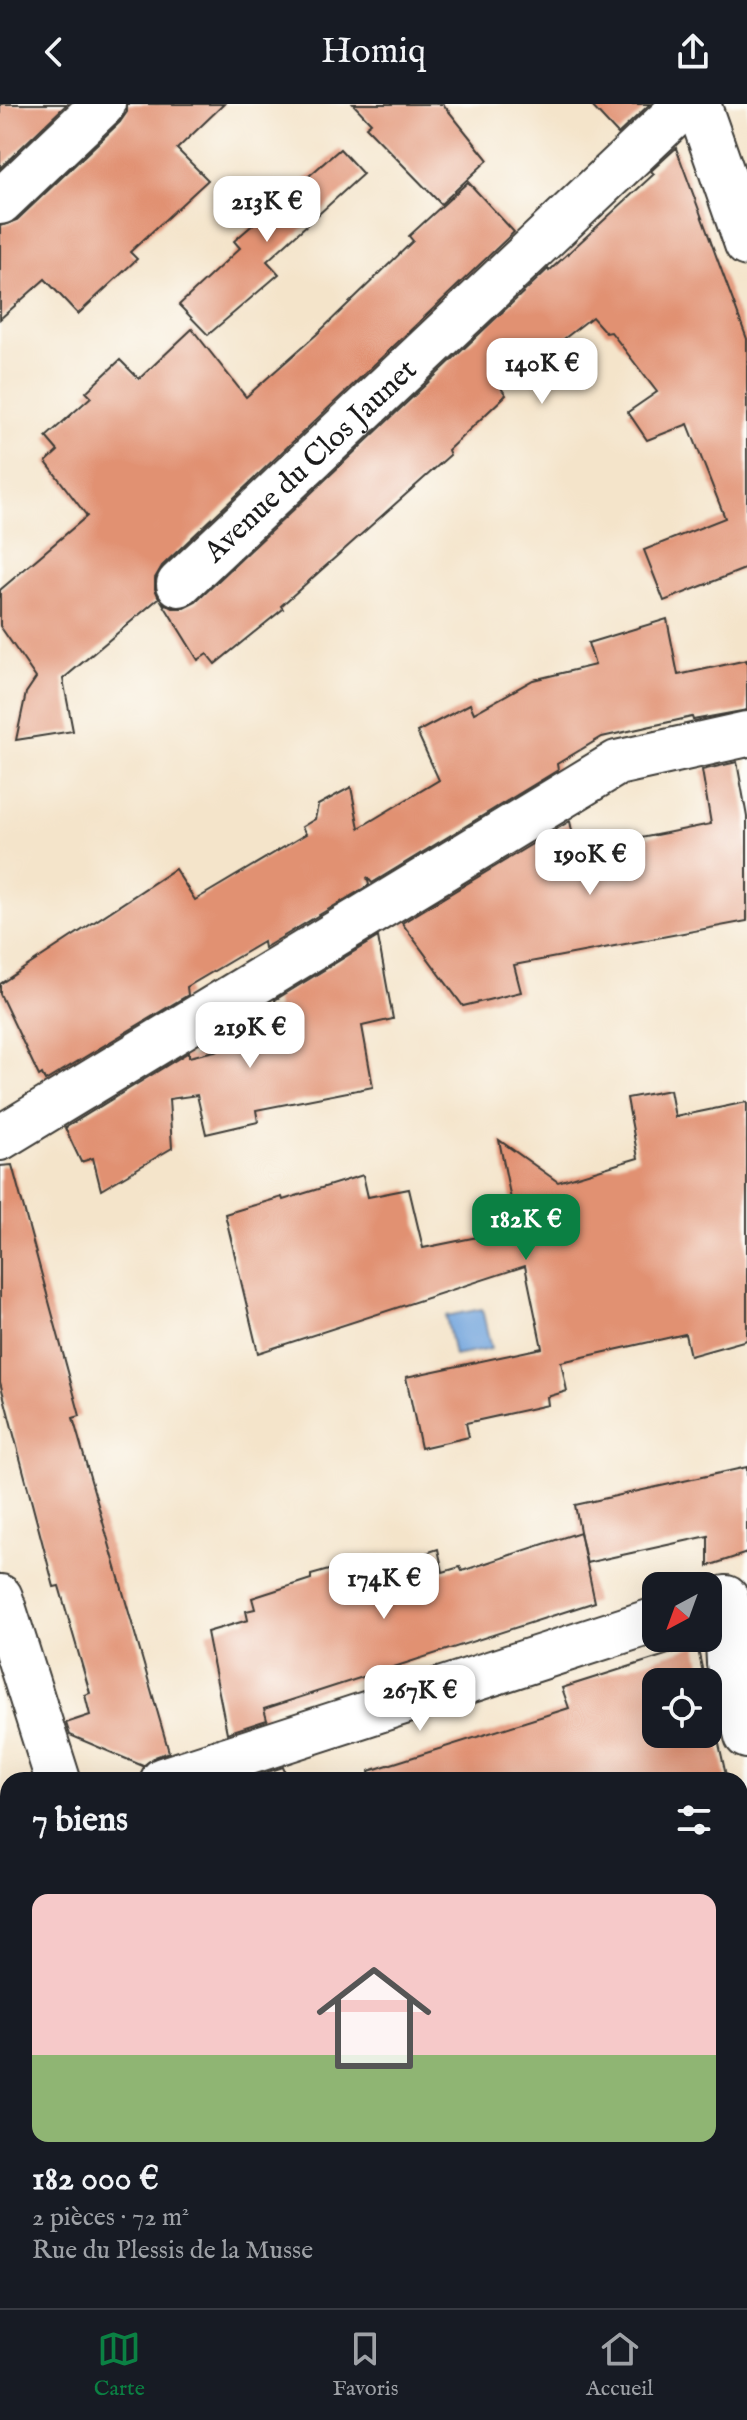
<!DOCTYPE html>
<html lang="fr">
<head>
<meta charset="utf-8">
<style>
	body { margin:0; font-family:"IM FELL English",serif; background:#242831; color:#f1f3f6; height:100vh; display:flex; flex-direction:column; font-size:30px; white-space:nowrap }
	* { box-sizing:border-box; margin:0 }
	p { font-size:26px; color:#9ea1a6 }
	.icon { flex:none; width:44px; height:44px; fill:none; stroke:currentColor; stroke-width:2; stroke-linecap:round; stroke-linejoin:round }
	.map { position:relative; flex:1; overflow:hidden }
	.panel { position:absolute; left:0px; top:1668px; width:748px; height:536px; display:flex; flex-direction:column; background:#171b24; border-radius:24px 24px 0 0; box-shadow:0 8px 32px #0002 }
	.panel>* { flex:none }
	.needle { width:52px; rotate:221deg }
	.fabs { position:absolute; left:642px; top:1468px; display:grid; gap:16px }
	.fabs a { display:grid; place-items:center; width:80px; height:80px; border-radius:16px; background:#171b24; box-shadow:0 8px 32px #0002; font-size:40px }
	.price { position:absolute; translate:-50% -68px; padding:0 18px; border-radius:16px; background:#fff; color:#222; font-size:26px; line-height:52px; filter:drop-shadow(0 2px 4px #0008) }
	.price::after { content:''; position:absolute; left:50%; top:48px; width:24px; height:18px; margin-left:-12px; background:inherit; clip-path:polygon(0 0,100% 0,50% 100%) }
	.price.active { background:#0b8043; color:#fff }
	ul { padding:0; list-style:none }
	li { display:grid; align-content:center; gap:16px; height:424px; padding:0 32px }
	li+li { border-top:2px solid #363941 }
	li span { display:grid; place-items:center; height:248px; border-radius:16px; color:#555 }
	li>.icon { margin-inline-start:auto }
	span .icon { width:144px; height:144px; fill:#fffc; stroke-width:1 }
	li b { font-size:34px }
	h2 { display:flex; justify-content:space-between; align-items:center; height:96px; padding:0 32px; font-size:34px }
	header { display:flex; justify-content:space-between; align-items:center; height:104px; padding:0 32px; background:#171b24; font-size:36px; font-weight:600 }
	.tabs { display:flex; justify-content:space-around; align-items:center; height:112px; border-top:2px solid #363941; background:#171b24; font-size:22px; color:#9ea1a6 }
	.tabs a { display:grid; justify-items:center; gap:4px }
	.tabs .active { color:#0b8043 }
	.map>svg:first-child { display:block }
	.water { fill:#70a3dc; stroke:#46607c; stroke-width:2 }
	.building { fill:#e19172 }
	.lines { fill:none; stroke-linecap:round; stroke-linejoin:round }
	.minor-casing { stroke:#3c3a36; stroke-width:48 }
	.minor { stroke:#fff; stroke-width:44 }
	.labels { text-anchor:middle; stroke-width:6; stroke-linejoin:round; paint-order:stroke }
	.street-label { font-size:30px; fill:#1c1c1c; stroke:#fdfcf7 }
</style>
</head>
<body>
<header><svg class="icon" aria-label="back" viewBox="0 0 24 24"><path d="M15 5l-7 7 7 7"/></svg>Homiq<svg class="icon" aria-label="share" viewBox="0 0 24 24"><path d="M12 15V3M7 8l5-5 5 5M5 13v7h14v-7"/></svg></header>
<div class="map">
<svg width="747" height="2204" viewBox="0 0 747 2204">
	<rect width="100%" height="100%" fill="#fdfcf7"/>
	<filter id="ink" filterUnits="userSpaceOnUse"><feTurbulence type="fractalNoise" baseFrequency=".0125" numOctaves="2"/><feDisplacementMap in="SourceGraphic" scale="16" xChannelSelector="R" yChannelSelector="G"/><feConvolveMatrix kernelMatrix="1 2 1 2 8 2 1 2 1" color-interpolation-filters="sRGB"/></filter>
	<filter id="wash" filterUnits="userSpaceOnUse"><feTurbulence type="fractalNoise" baseFrequency=".006" numOctaves="4" result="noise"/><feDisplacementMap in="SourceGraphic" scale="32" xChannelSelector="R" yChannelSelector="G"/><feGaussianBlur stdDeviation="1.8" result="paint"/><feColorMatrix in="noise" values="0 0 0 0 0 0 0 0 0 0 0 0 0 0 0 0 0 1.4 0 .05"/><feComposite in="paint" operator="in"/></filter>
	<g filter="url(#wash)">
		<rect width="100%" height="100%" fill="#f4e4ca"/>
		<path class="water" d="M 482,1205 L 491,1245 L 454,1252 L 446,1212 Z"/>
		<g id="blocks">
			<g class="building">
				<path d="M 0,0 L 67,0 L 0,64 Z"/>
				<path d="M 127,0 L 224,0 L 177,45 L 208,76 L 130,148 L 137,155 L 78,210 L 45,175 L 0,215 L 0,122 L 17,116 L 120,18 L 127,8 Z"/>
				<path d="M 353,0 L 443,0 L 488,56 L 441,100 L 366,23 L 371,19 Z"/>
				<path d="M 590,0 L 650,0 L 618,30 Z"/>
				<path d="M 676,44 L 747,235 L 747,464 L 664,497 L 644,446 L 725,414 L 688,320 L 647,336 L 628,308 L 657,288 L 611,228 L 606,229 L 592,213 L 501,284 L 506,291 L 448,346 L 450,351 L 281,502 L 283,505 L 215,560 L 207,550 L 198,556 L 162,498 L 173,504 L 184,504 L 196,498 L 548,165 L 549,167 L 654,70 L 651,67 Z"/>
				<path d="M 340,45 L 363,70 L 267,157 L 279,170 L 208,231 L 179,201 L 240,144 L 234,137 Z"/>
				<path d="M 468,78 L 514,128 L 162,462 L 155,474 L 155,485 L 159,494 L 63,575 L 73,627 L 16,636 L 26,589 L 36,574 L 0,522 L 0,486 L 87,412 L 46,358 L 58,347 L 46,333 L 91,293 L 86,288 L 120,256 L 139,275 L 192,225 L 246,293 L 317,230 L 413,137 L 409,132 Z"/>
				<path d="M 667,515 L 678,571 L 747,556 L 747,606 L 693,616 L 692,613 L 602,633 L 557,660 L 558,666 L 372,779 L 367,773 L 369,781 L 264,844 L 263,838 L 187,883 L 188,891 L 45,977 L 42,970 L 39,972 L 0,890 L 0,880 L 175,765 L 195,796 L 306,730 L 302,723 L 315,715 L 318,701 L 351,683 L 359,724 L 439,676 L 417,628 L 470,600 L 474,609 L 533,576 L 595,561 L 588,539 Z"/>
				<path d="M 737,658 L 747,713 L 747,817 L 514,861 L 521,888 L 463,902 L 402,819 L 570,717 L 576,747 L 711,720 L 702,666 Z"/>
				<path d="M 378,833 L 393,915 L 362,922 L 373,983 L 256,1006 L 258,1018 L 206,1030 L 197,991 L 169,995 L 172,1044 L 101,1086 L 93,1054 L 81,1058 L 65,1024 L 189,948 L 189,953 L 283,931 L 275,896 Z"/>
				<path d="M 670,986 L 675,1013 L 747,998 L 747,1236 L 690,1252 L 685,1230 L 561,1258 L 567,1287 L 547,1293 L 548,1301 L 466,1319 L 469,1333 L 421,1344 L 406,1273 L 542,1244 L 525,1162 L 258,1249 L 225,1110 L 282,1093 L 283,1096 L 363,1071 L 368,1093 L 409,1085 L 423,1144 L 517,1125 L 499,1036 L 558,1078 L 638,1054 L 627,994 Z"/>
				<path d="M 12,1061 L 80,1312 L 73,1314 L 169,1648 L 155,1653 L 143,1662 L 70,1631 L 66,1619 L 90,1611 L 85,1591 L 90,1589 L 59,1482 L 54,1483 L 0,1278 L 0,1062 Z"/>
				<path d="M 747,1363 L 747,1449 L 708,1462 L 708,1432 L 586,1459 L 575,1401 Z"/>
				<path d="M 580,1428 L 595,1498 L 264,1605 L 267,1616 L 227,1629 L 207,1528 L 248,1516 L 246,1507 L 255,1505 L 252,1494 L 311,1475 L 311,1471 L 371,1454 L 374,1466 L 438,1445 L 443,1468 L 460,1463 L 462,1467 Z"/>
				<path d="M 697,1541 L 705,1578 L 656,1578 L 656,1630 L 708,1630 L 708,1590 L 727,1676 L 370,1676 L 369,1667 L 569,1604 L 562,1584 Z"/>
				<path d="M 283,1663 L 288,1676 L 244,1676 Z"/>
			</g>
		</g>
	</g>
	<g filter="url(#ink)">
		<use href="#blocks" fill-opacity="0" stroke="#3c3a36" stroke-width="2"/>
		<g class="lines">
			<defs>
				<g id="minor">
					<path d="M 698,0 L 747,140"/>
					<path d="M 0,98 L 103,0"/>
					<path id="s1" d="M 179,480 L 686,0"/>
					<path d="M 0,1034 L 617,659 L 747,630"/>
					<path d="M 0,1493 L 58,1676"/>
					<path d="M 726,1494 L 729,1559 L 747,1632"/>
					<path d="M 163,1676 L 656,1516"/>
					<path d="M 0,1728 L 8,1726"/>
					<path d="M 740,1955 L 747,1953"/>
					<path d="M 0,2195 L 8,2192"/>
					<path d="M 87,2196 L 87,2204"/>
				</g>
			</defs>
			<use href="#minor" class="minor-casing"/>
			<use href="#minor" class="minor"/>
		</g>
	</g>
	<g class="labels">
		<g class="street-label">
			<text dy="10" stroke="none"><textPath href="#s1" startOffset="180">Avenue du Clos Jaunet</textPath></text>
		</g>
	</g>
</svg>
<div class="fabs">
<a><svg class="needle" viewBox="-14 -14 28 28"><path d="M0-13l5 13h-10z" fill="#e53935"/><path d="M0 13l5-13h-10z" fill="#9ea1a6"/></svg></a>
<a><svg class="icon" aria-label="locate" viewBox="0 0 24 24"><circle cx="12" cy="12" r="6"/><path d="M12 2v4M12 18v4M2 12h4M18 12h4"/></svg></a>
</div>
<b class="price" style="left:267px;top:140px">213K €</b>
<b class="price" style="left:542px;top:302px">140K €</b>
<b class="price" style="left:590px;top:793px">190K €</b>
<b class="price" style="left:250px;top:966px">219K €</b>
<b class="price active" style="left:526px;top:1158px">182K €</b>
<b class="price" style="left:384px;top:1517px">174K €</b>
<b class="price" style="left:420px;top:1629px">267K €</b>
<section class="panel">
<h2>7 biens<svg class="icon" aria-label="filters" viewBox="0 0 24 24"><path d="M4 7h16M4 17h16"/><circle cx="9" cy="7" r="2"/><circle cx="15" cy="17" r="2"/></svg></h2>
<ul>
<li><span style="background:linear-gradient(#f6c9c9 65%,#8fb573 0)"><svg class="icon" aria-label="home" viewBox="0 0 24 24"><path d="M3 11l9-7 9 7M6 9v11h12V9"/></svg></span><div><b>182 000 €</b><p>2 pièces · 72 m²</p><p>Rue du Plessis de la Musse</p></div></li>
</ul>
</section>
</div>
<nav class="tabs">
<a class="active"><svg class="icon" aria-label="map" viewBox="0 0 24 24"><path d="M3 6l6-2 6 2 6-2v14l-6 2-6-2-6 2zM9 4v14M15 6v14"/></svg>Carte</a>
<a><svg class="icon" aria-label="saved" viewBox="0 0 24 24"><path d="M7 4h10v16l-5-4-5 4z"/></svg>Favoris</a>
<a><svg class="icon" aria-label="home" viewBox="0 0 24 24"><path d="M3 11l9-7 9 7M6 9v11h12V9"/></svg>Accueil</a>
</nav>
</body>
</html>
